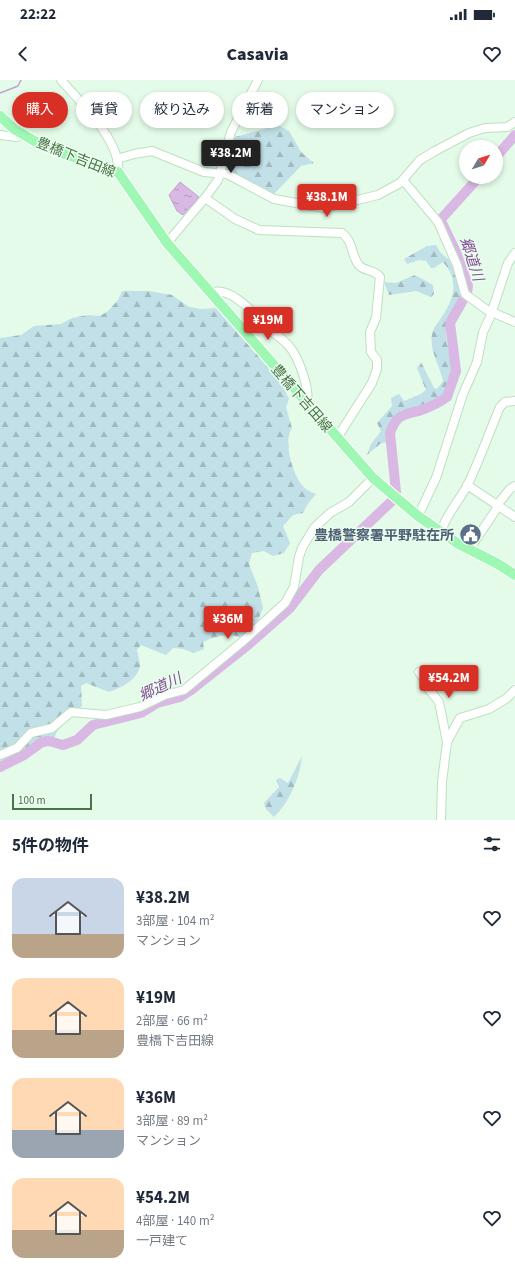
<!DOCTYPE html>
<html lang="ja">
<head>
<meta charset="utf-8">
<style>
	body { margin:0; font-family:"Source Sans 3","Noto Sans JP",sans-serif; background:#f2f2f3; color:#1f2937; height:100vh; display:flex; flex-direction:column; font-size:15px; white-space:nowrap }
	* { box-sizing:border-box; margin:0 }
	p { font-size:13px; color:#747a83 }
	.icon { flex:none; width:22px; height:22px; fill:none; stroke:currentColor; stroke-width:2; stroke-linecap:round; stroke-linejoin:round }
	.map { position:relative; height:740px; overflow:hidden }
	.panel { display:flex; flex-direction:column; background:#fff; flex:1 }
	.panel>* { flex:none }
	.guide { position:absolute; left:12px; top:12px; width:491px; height:36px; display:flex; gap:8px }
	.needle { width:26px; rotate:51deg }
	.controls { position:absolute; left:459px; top:60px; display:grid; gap:8px }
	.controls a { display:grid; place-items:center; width:44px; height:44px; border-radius:50%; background:#fff; box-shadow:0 2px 6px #0003; font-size:20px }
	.scale { position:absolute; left:12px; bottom:10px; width:80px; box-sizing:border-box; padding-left:4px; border:2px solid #4c724a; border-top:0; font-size:11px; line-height:14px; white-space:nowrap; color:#4c724a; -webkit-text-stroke:3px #e9feed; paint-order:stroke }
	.price { position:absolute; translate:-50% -34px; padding:0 9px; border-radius:4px; background:#d93025; color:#fff; font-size:13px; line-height:26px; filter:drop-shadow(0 1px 2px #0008) }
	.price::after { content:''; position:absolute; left:50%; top:24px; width:12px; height:9px; margin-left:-6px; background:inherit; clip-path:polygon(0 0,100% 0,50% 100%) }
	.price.selected { background:#222; color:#fff }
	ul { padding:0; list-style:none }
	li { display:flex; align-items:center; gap:12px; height:100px; padding:0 12px }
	li span { display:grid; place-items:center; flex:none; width:112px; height:80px; border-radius:12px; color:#555 }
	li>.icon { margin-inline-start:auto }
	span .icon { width:48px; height:48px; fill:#fffc; stroke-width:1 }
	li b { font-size:17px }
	h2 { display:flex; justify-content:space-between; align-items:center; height:48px; padding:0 12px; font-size:17px }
	.chip { padding:0 14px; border-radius:18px; background:#fff; box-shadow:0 2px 6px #0003; font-size:14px; line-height:36px }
	.chip.selected { background:#d93025; color:#fff }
	.status { display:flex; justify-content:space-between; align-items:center; height:28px; padding:0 20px; background:#fff; direction:ltr }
	.status svg { height:11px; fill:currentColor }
	header { display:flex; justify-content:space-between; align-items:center; height:52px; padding:0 12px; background:#fff; font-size:18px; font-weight:800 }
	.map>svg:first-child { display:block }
	.forest { fill:url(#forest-firs) }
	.water { fill:url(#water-ripples); stroke:#c89fd5 }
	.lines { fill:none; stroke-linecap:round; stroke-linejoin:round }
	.stream { stroke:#c89fd5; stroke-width:1.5 }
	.river { stroke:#d9b8e3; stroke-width:10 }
	.minor-casing { stroke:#bfdfc2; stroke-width:10 }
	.major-casing { stroke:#fff; stroke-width:12 }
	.minor { stroke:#fff; stroke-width:8 }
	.major { stroke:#9ef7b2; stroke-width:10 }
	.labels { text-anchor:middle; stroke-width:3; stroke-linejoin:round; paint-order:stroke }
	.street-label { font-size:14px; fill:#4c724a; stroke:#e9feed }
	.service-label { font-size:14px; font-weight:bold; fill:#4e5e75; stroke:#e9feed; text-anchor:end }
	.water-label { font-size:15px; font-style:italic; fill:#874e99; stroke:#e9feed }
</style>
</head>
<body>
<div class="status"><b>22:22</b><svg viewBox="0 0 49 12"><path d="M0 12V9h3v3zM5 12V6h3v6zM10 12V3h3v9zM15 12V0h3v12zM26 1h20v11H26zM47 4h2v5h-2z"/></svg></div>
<header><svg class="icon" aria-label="back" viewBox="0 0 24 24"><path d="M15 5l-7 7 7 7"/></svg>Casavia<svg class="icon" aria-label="heart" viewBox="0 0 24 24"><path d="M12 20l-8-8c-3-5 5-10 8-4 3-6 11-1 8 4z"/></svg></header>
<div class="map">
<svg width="515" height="740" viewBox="0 0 515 740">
	<defs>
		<pattern id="forest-firs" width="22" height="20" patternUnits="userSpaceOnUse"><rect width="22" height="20" fill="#c2e0e8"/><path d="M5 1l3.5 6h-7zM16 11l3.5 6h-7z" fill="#a0babe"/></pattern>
		<pattern id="water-ripples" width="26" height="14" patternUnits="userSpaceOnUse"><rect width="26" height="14" fill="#d9b8e3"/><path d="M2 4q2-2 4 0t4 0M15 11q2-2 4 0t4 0" fill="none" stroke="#b29aba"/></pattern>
	</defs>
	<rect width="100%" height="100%" fill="#e3fbe8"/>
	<g class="forest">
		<path d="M 278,45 L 289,51 L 301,72 L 314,83 L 301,86 L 272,116 L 233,94 L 225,85 L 235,57 Z"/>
		<path d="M 436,165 C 438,168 440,173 443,175 C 445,177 448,178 450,181 C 454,187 458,199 460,206 C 463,224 445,235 446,252 C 446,270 458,291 448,309 C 436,332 395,326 389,347 C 387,351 388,357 387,362 L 380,364 L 367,375 L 371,364 L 381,351 L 377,343 L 392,326 L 391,318 L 399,314 L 404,321 L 421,314 L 426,310 L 417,288 L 421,282 L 434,308 L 437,309 L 443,301 C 440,286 429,270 432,254 C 433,248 438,243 441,238 C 454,219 460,201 443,182 L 434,188 L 431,188 L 426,181 L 419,180 L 407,184 L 404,179 L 427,166 Z"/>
		<path d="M 415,195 L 433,205 L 434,214 L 431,217 L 416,211 L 389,215 L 384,202 L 396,203 Z"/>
		<path d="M 122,211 L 149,211 L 172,215 L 189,227 L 201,229 L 219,228 L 282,305 L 289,319 L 286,327 L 292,348 C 283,361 292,391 301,404 C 305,409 310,412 316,414 L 307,425 L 303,433 L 293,435 L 283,446 L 290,463 L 284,473 L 273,476 L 264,471 L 252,473 L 249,484 L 258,507 L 263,528 L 257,543 L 240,557 C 227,553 215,557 203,562 L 204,569 L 194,573 L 183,569 L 173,568 L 166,575 L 141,565 L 137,570 C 138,575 140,582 140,586 C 138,599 120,609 109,612 L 86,603 L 81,606 L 82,626 C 72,638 60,643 54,658 C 34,662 20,677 0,681 L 0,258 L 21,255 L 34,246 L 61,244 L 72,238 L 88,235 L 100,236 L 108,231 L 118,220 Z"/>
		<path d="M 302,676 C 300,696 290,722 274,737 L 266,729 L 264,723 L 279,707 L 276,700 L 280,698 L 288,703 Z"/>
	</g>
	<path class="water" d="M 180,102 L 199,117 L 183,135 L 177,131 L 169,115 Z"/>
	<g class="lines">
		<path class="stream" d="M 0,13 L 18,6 L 21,0"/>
		<g class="river">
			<path d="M 496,77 L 515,55"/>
			<path d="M 396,412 L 390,353 C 398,331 406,336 424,329 C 432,326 440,322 447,317 L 456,291 L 450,243 L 467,213 L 468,206 L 456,172 L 441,141 L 442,138 L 479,97"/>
			<path d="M 0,687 L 24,675 L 42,662 L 49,661 L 63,665 L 77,660 L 93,645 L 141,633 L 157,623 L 180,617 L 191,610 L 249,564 L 290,528 L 319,490 L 393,420"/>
		</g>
		<defs>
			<g id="minor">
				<path d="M 61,0 C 79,21 122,62 118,92"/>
				<path d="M 0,55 L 17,57 L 25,55"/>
				<path d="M 117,79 L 134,74 L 152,71 L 204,92 L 227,94 L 274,119 L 324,128 L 378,115 L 400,103 L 420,80 L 435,71 L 469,53 L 485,48 L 507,47 L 515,42"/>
				<path d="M 403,100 L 438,142 L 457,185 L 465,214 L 487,230 L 515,242"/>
				<path d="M 205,118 L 235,139 L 259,150 L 342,153 C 353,161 351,174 358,184 C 363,192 375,189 380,197 L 376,238 L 370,252 L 371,272 L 377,280 L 377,289 L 372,303 L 337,358"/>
				<path d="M 167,163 L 205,118 L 218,100 L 231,52 L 258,0"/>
				<path d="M 210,213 C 231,204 257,237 270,250 C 276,255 284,260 289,266 C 299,278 310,309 307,324"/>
				<path d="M 467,405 L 515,437"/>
				<path d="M 418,436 L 436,398 L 463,314 L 477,282 L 483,252 L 490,237 L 508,183 L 515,173"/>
				<path d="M 441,452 C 446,434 460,420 468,404 C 480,379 489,353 500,327 L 505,322 L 515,321"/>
				<path d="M 469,470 L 497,428 L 497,425 L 510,409 L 515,406"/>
				<path d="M 419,592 L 422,596 L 427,607 L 439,622 L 447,662"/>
				<path d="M 0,675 L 17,668 L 31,653 L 52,648 L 71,632 L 106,635 L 140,627 L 165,615 L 184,610 L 242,562 L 285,523 L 294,507 L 299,477 L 302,468 L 314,448 L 330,433 L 349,422 L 373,398"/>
				<path d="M 441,740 L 442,702 L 447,662 L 460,638 L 489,629 L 507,618 L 515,610"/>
			</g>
			<path id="major" d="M 0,36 L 14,49 L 36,62 L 53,70 L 118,92 L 167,163 L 373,398 L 418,436 L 457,463 L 498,484 L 515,495"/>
		</defs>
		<use href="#minor" class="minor-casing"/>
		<use href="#major" class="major-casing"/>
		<use href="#minor" class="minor"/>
		<use href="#major" class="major"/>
	</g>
	<defs>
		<symbol id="civic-disc" viewBox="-11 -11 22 22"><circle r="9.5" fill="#5c6f8a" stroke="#e9feed"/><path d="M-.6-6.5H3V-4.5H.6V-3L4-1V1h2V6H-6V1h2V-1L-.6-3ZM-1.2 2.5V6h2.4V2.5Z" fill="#fff"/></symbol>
	</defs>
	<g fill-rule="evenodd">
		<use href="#civic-disc" x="458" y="442" width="25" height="25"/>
	</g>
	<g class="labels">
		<g class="street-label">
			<text transform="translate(76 77) rotate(22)" y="5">豊橋下吉田線</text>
			<text transform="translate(302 318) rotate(49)" y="5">豊橋下吉田線</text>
		</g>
		<g class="service-label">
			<text x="454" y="460">豊橋警察署平野駐在所</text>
		</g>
		<g class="water-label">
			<text transform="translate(472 179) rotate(72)" y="5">郷道川</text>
			<text transform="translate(160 607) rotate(-25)" y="5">郷道川</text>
		</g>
	</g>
</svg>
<div class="controls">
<a><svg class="needle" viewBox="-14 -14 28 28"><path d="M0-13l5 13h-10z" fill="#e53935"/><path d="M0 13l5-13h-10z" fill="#747a83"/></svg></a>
</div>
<div class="scale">100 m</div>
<b class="price selected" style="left:231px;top:94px">¥38.2M</b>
<b class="price" style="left:327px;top:138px">¥38.1M</b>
<b class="price" style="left:268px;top:261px">¥19M</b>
<b class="price" style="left:228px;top:560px">¥36M</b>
<b class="price" style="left:449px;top:619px">¥54.2M</b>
<div class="guide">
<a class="chip selected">購入</a>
<a class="chip">賃貸</a>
<a class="chip">絞り込み</a>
<a class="chip">新着</a>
<a class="chip">マンション</a>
</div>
</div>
<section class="panel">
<h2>5件の物件<svg class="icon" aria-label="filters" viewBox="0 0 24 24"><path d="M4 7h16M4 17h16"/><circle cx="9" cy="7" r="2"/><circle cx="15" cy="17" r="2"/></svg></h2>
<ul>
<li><span style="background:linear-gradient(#c9d6e8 70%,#b9a48a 0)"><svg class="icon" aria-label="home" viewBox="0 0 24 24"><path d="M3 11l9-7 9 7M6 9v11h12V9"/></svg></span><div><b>¥38.2M</b><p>3部屋 · 104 m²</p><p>マンション</p></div><svg class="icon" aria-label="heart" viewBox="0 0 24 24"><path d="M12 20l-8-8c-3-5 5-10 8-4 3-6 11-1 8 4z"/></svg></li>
<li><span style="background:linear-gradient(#ffd9b3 65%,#b9a48a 0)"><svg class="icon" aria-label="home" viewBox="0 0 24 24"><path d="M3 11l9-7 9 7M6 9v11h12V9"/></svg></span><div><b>¥19M</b><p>2部屋 · 66 m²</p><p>豊橋下吉田線</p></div><svg class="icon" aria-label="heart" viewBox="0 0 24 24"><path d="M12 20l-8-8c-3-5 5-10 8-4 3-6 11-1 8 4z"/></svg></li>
<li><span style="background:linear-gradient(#ffd9b3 65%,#9aa5b1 0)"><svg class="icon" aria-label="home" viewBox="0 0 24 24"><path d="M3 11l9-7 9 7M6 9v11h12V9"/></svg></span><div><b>¥36M</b><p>3部屋 · 89 m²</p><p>マンション</p></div><svg class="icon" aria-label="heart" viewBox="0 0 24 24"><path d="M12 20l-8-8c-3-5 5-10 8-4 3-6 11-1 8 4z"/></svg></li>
<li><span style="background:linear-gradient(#ffd9b3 65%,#b9a48a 0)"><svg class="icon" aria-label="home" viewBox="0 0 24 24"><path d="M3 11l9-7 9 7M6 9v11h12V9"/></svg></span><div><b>¥54.2M</b><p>4部屋 · 140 m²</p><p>一戸建て</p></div><svg class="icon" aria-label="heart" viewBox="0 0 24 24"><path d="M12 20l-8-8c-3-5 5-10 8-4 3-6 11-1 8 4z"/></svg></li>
</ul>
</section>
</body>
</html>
